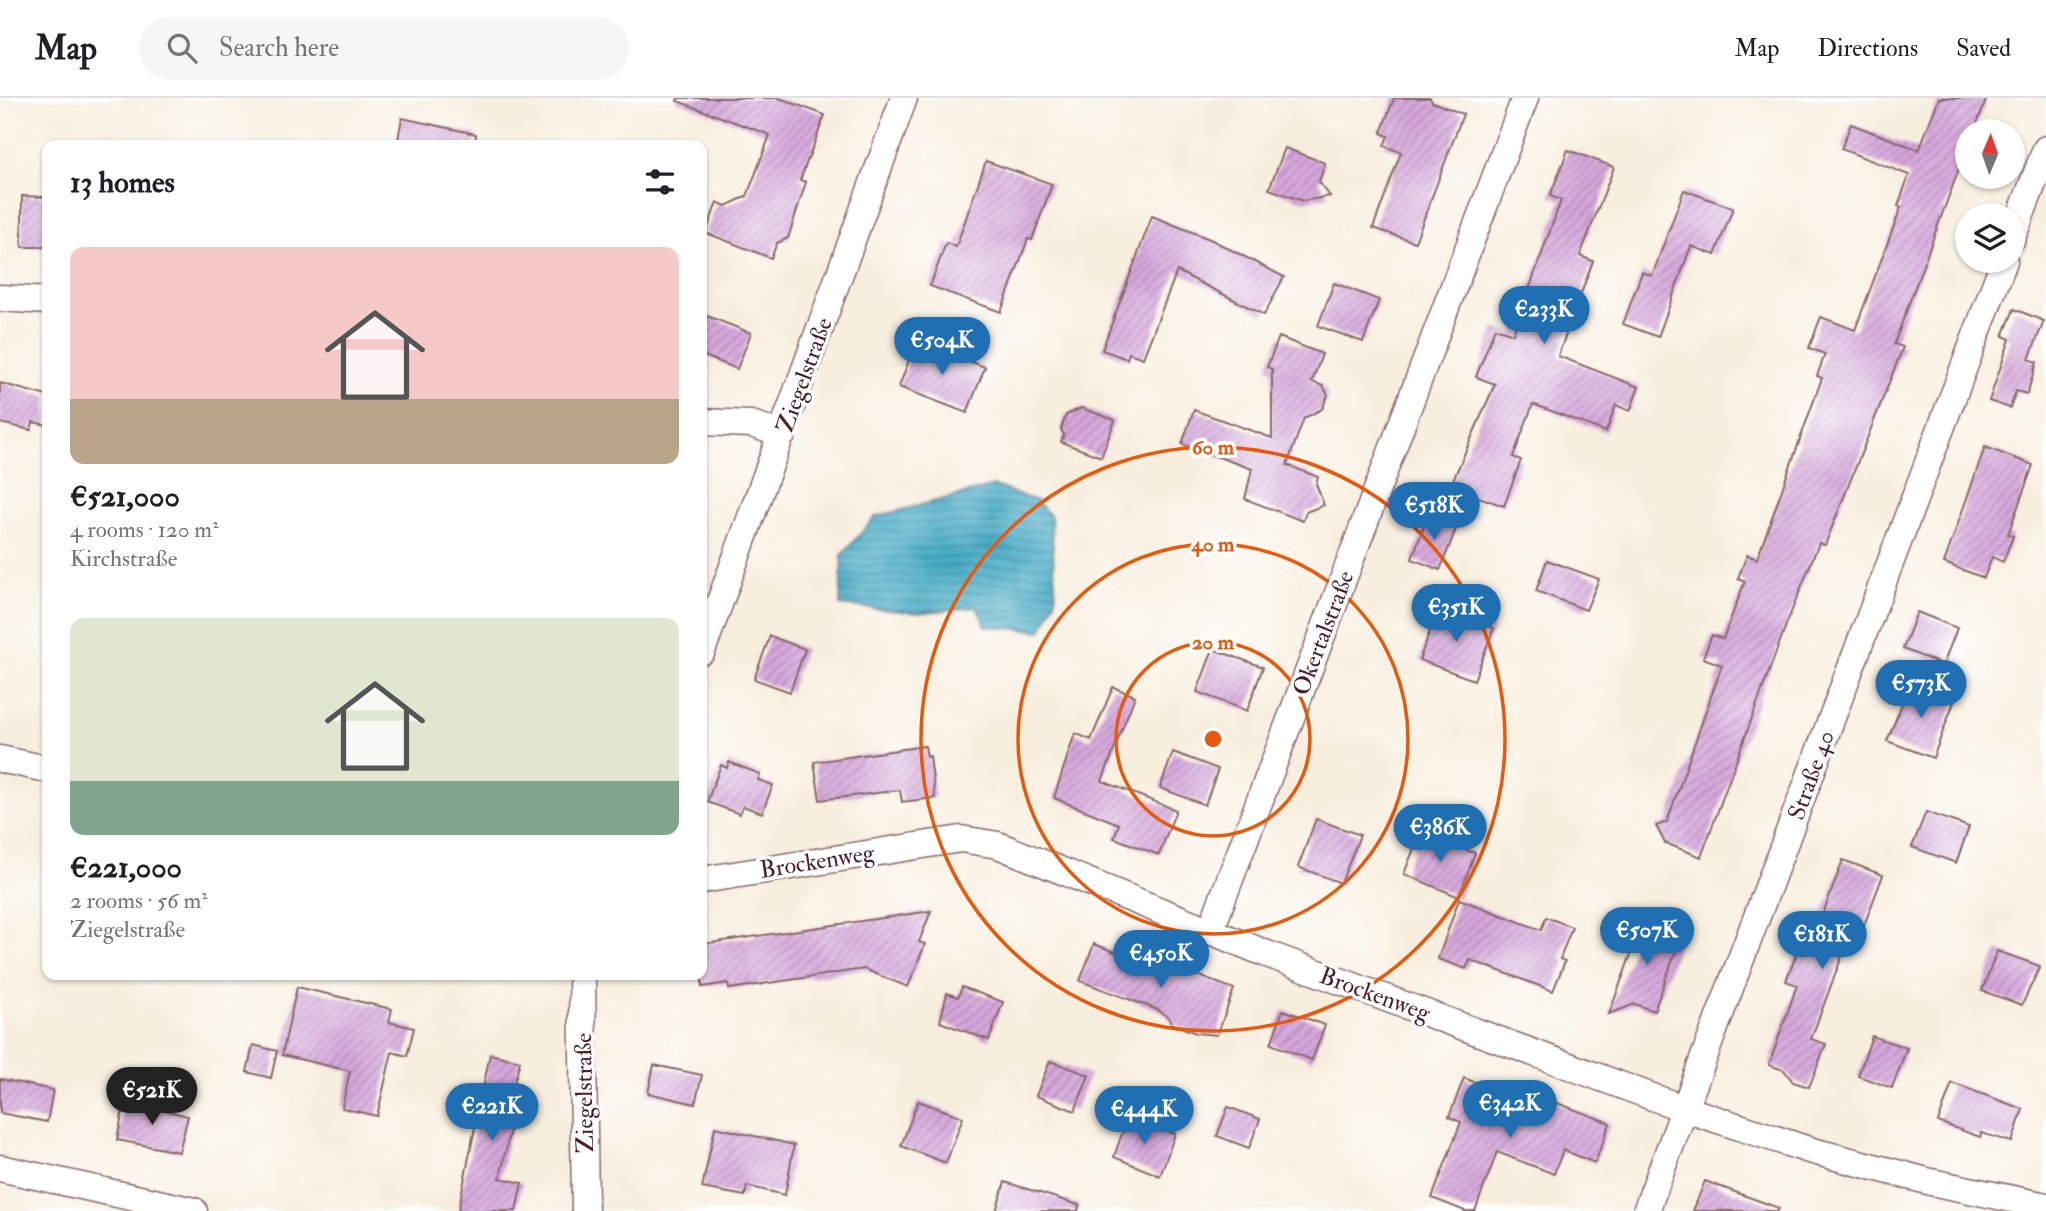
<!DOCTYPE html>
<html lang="en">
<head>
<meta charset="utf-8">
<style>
	body { margin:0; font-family:"IM FELL Double Pica",serif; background:#f6f6f6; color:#202124; height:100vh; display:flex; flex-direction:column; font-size:26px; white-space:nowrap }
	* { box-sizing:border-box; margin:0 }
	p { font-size:23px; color:#757577 }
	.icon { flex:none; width:38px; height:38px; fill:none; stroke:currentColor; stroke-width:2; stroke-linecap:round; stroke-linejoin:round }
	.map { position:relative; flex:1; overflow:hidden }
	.panel { position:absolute; left:42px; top:42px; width:665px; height:840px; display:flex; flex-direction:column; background:#fff; border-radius:14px; box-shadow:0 2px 5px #0004 }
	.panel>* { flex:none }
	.needle { width:46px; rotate:2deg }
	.tools { position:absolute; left:1955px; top:21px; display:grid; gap:14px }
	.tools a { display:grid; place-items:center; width:70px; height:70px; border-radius:50%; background:#fff; box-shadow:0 2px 5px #0004; font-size:35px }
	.price { position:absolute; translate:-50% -60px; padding:0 16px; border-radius:24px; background:#1f6fb2; color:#fff; font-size:23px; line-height:46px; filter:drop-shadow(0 2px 4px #0008) }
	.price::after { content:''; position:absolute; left:50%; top:42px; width:21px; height:16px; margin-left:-10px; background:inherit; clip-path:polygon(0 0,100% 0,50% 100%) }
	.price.on { background:#222; color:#fff }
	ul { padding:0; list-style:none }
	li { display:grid; align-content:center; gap:14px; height:371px; padding:0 28px }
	li span { display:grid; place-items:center; height:217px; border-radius:14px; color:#555 }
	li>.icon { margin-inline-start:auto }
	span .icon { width:126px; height:126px; fill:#fffc; stroke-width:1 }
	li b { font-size:30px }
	h2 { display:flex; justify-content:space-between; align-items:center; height:84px; padding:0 28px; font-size:30px }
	header { display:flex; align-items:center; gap:42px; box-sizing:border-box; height:98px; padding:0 35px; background:#fff; border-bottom:2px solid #e0e0e0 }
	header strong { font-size:33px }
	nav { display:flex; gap:38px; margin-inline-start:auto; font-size:24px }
	.search { width:490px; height:63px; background:#f6f6f6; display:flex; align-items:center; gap:18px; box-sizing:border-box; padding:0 24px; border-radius:38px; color:#757577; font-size:26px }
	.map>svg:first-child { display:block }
	.water { fill:url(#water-rules); stroke:#486678; stroke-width:2 }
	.building { fill:url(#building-hatch) }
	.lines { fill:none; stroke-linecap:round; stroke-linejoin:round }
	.minor-casing { stroke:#87676a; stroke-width:29 }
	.minor { stroke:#fff; stroke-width:26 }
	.ring { fill:none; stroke:#e8590c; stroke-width:3.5 }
	.labels { text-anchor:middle; stroke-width:7; stroke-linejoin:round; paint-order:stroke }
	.street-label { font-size:24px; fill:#4a1f2b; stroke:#fff }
	.centre { fill:#e8590c; stroke:#fff; stroke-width:3.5 }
	.ring-label { font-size:21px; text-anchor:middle; font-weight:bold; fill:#e8590c; stroke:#fff; stroke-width:7; stroke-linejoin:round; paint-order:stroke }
</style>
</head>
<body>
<header>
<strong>Map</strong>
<div class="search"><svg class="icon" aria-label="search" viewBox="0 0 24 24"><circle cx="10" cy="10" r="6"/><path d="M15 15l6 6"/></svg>Search here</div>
<nav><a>Map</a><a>Directions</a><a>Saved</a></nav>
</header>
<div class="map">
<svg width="2046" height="1113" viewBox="0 0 2046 1113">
	<defs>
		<pattern id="water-rules" width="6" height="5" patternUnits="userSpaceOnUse" patternTransform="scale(1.75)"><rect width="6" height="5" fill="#46acc6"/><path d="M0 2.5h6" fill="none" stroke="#3c8ba1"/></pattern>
		<pattern id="building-hatch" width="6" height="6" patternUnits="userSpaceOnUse" patternTransform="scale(1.75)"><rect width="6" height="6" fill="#d6a7dc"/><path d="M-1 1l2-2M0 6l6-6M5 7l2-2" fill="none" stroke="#b087b3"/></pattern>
	</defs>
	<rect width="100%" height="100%" fill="#fff"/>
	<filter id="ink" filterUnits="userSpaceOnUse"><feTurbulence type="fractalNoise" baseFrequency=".0143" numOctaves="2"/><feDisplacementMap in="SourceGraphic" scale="14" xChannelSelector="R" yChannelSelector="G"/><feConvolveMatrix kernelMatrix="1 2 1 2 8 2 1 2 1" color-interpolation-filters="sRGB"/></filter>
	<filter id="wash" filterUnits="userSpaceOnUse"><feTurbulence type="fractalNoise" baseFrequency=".00686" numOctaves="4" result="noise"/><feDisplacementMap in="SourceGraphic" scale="28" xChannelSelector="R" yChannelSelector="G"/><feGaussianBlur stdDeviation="1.57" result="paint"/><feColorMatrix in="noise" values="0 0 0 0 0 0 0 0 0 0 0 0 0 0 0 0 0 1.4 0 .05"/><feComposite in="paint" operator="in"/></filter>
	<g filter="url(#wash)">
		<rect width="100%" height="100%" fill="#f8eede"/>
		<path class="water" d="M 994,388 L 1037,403 L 1051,419 L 1056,501 L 1042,533 L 986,528 L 977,509 L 918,515 L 840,507 L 842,457 L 875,419 Z"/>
		<g id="blocks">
			<g class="building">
				<path d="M 678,0 L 779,0 L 825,17 L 800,82 L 806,84 L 788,140 L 777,145 L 771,160 L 706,135 L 717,104 L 726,108 L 747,98 L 770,37 L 677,3 Z"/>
				<path d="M 1394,0 L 1430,0 L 1432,4 L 1463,16 L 1415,144 L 1373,130 L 1401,54 L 1384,48 L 1388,38 L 1381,35 Z"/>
				<path d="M 1939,0 L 1987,0 L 1974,33 L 1967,33 L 1967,49 L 1894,246 L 1903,249 L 1825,447 L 1819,445 L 1786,527 L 1701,759 L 1665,745 L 1656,728 L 1667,724 L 1722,567 L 1703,560 L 1712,537 L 1723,541 L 1745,483 L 1738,480 L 1747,457 L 1757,461 L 1822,280 L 1817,278 L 1825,256 L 1809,250 L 1821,219 L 1855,232 L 1901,109 L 1898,108 L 1909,77 L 1841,51 L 1851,26 L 1919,52 Z"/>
				<path d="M 402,20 L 476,36 L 475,47 L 397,47 Z"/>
				<path d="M 1285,50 L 1325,65 L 1319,84 L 1330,98 L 1303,103 L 1269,91 Z"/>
				<path d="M 1568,52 L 1614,69 L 1580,158 L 1593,163 L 1558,258 L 1639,289 L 1630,313 L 1616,307 L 1606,334 L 1533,306 L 1513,359 L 1521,362 L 1504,408 L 1450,389 L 1495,286 L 1476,279 L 1495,230 L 1513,236 L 1561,102 L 1550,98 Z"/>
				<path d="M 986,63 L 1052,86 L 1032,142 L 1028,141 L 1001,214 L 930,188 L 946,145 L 956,149 Z"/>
				<path d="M 1684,92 L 1733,110 L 1715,157 L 1691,148 L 1658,239 L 1623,226 L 1642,174 L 1652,178 Z"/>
				<path d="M 22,98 L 47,99 L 47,149 L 22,149 Z"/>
				<path d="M 1152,118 L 1212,142 L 1284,179 L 1264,217 L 1177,173 L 1143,260 L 1129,255 L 1127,261 L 1102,252 Z"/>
				<path d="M 1334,185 L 1379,202 L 1363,244 L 1318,228 Z"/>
				<path d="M 2014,211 L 2044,223 L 2029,261 L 2037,264 L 2027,296 L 2016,293 L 2010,310 L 1989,303 L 2010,241 L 2003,238 Z"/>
				<path d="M 702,216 L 751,235 L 737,271 L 702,257 Z"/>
				<path d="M 1279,239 L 1322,256 L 1312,284 L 1323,288 L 1328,297 L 1322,311 L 1304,320 L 1287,367 L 1318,379 L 1316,386 L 1324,407 L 1306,414 L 1303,423 L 1245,401 L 1252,371 L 1182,346 L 1194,312 L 1272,340 L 1272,271 L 1267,269 Z"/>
				<path d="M 916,243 L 985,269 L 967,315 L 899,289 Z"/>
				<path d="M 0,285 L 47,298 L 47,327 L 33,324 L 31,332 L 0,325 Z"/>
				<path d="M 1081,310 L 1115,322 L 1101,359 L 1061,344 L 1064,337 L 1061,331 L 1066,317 Z"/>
				<path d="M 1985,349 L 2033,367 L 2008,436 L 2013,438 L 2003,464 L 1992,459 L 1984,480 L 1944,465 Z"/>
				<path d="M 1428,417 L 1457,428 L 1440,472 L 1412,461 Z"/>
				<path d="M 1547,462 L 1599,481 L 1586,512 L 1536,493 Z"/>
				<path d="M 1439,509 L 1494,530 L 1474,582 L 1419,562 Z"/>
				<path d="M 1917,514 L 1957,530 L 1943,567 L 1903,551 Z"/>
				<path d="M 770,538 L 805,551 L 790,594 L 754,581 Z"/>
				<path d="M 1213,551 L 1263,569 L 1247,613 L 1197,594 Z"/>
				<path d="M 1911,584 L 1955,601 L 1933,660 L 1887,643 Z"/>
				<path d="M 1113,589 L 1135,598 L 1102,683 L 1176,712 L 1159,757 L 1114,740 L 1119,726 L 1054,700 L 1075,635 L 1091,642 Z"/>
				<path d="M 925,648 L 927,659 L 930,658 L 935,700 L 902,704 L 900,692 L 820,702 L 814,664 Z"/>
				<path d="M 1173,654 L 1218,671 L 1205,707 L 1160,690 Z"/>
				<path d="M 729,664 L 760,676 L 758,682 L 773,687 L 762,715 L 743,708 L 740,716 L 707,704 L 721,667 L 727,670 Z"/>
				<path d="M 1926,714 L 1969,729 L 1956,765 L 1912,749 Z"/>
				<path d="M 1316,721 L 1360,737 L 1341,785 L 1298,769 Z"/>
				<path d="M 1420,735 L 1475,755 L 1459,799 L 1404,776 Z"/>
				<path d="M 1843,762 L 1883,777 L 1863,830 L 1854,826 L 1811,941 L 1826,946 L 1809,989 L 1793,984 L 1784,972 L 1769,967 L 1797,887 L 1786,883 L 1802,842 L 1812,845 Z"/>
				<path d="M 1459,801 L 1541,832 L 1546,819 L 1572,829 L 1560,861 L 1565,863 L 1553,893 L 1470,862 L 1466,871 L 1438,861 Z"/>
				<path d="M 931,813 L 919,844 L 925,846 L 908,889 L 864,871 L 729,891 L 728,885 L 702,889 L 702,846 Z"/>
				<path d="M 1644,821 L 1682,836 L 1654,913 L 1635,906 L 1609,916 Z"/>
				<path d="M 1094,846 L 1170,875 L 1173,868 L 1234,891 L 1217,937 L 1196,935 L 1172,926 L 1168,919 L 1158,912 L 1080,883 Z"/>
				<path d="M 1997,853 L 2040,868 L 2022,907 L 1982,893 Z"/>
				<path d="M 297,889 L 392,911 L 389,924 L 414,930 L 407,958 L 392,954 L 377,1018 L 342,1010 L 350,973 L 282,957 Z"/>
				<path d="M 962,889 L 1003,904 L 989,942 L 940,924 L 947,895 L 958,899 Z"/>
				<path d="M 1283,912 L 1325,927 L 1312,962 L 1271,946 Z"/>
				<path d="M 1872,938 L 1907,950 L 1892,990 L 1858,978 Z"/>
				<path d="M 253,947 L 277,953 L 271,980 L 247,974 Z"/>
				<path d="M 490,956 L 520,963 L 511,998 L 517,999 L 500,1080 L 522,1085 L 516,1113 L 458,1113 Z"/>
				<path d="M 1050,963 L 1089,977 L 1075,1013 L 1036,998 Z"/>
				<path d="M 654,967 L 702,977 L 695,1006 L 648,995 Z"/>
				<path d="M 1464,980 L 1544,1011 L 1547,1001 L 1610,1025 L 1595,1065 L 1563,1052 L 1554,1076 L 1497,1054 L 1475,1113 L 1465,1113 L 1432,1100 L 1461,1024 L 1449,1019 Z"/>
				<path d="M 0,981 L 53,992 L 47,1024 L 0,1015 Z"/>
				<path d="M 1952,985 L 2023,1011 L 2012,1044 L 1981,1035 L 1980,1039 L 1938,1024 Z"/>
				<path d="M 125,1003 L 188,1018 L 179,1054 L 117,1042 Z"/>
				<path d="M 918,1003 L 963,1019 L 946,1065 L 901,1048 Z"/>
				<path d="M 1228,1009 L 1260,1021 L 1249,1050 L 1217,1038 Z"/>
				<path d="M 1128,1018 L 1175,1036 L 1160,1078 L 1114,1059 Z"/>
				<path d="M 715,1029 L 794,1047 L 785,1097 L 747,1088 L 745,1098 L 702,1090 Z"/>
				<path d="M 1705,1083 L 1779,1110 L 1778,1113 L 1693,1113 Z"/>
				<path d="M 1005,1084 L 1079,1107 L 1078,1113 L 996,1113 Z"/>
			</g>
		</g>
	</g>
	<g filter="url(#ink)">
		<use href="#blocks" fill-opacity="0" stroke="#87676a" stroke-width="2"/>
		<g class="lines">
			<defs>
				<g id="minor">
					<path d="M 2012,140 L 2046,51"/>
					<path d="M 0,200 L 47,203"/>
					<path d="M 702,324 L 751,326 L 783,336"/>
					<path d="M 702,553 L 904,0"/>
					<path d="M 0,661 L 47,671"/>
					<path d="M 702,782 L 961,741 L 998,747 L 1267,856 L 1685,1011 L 1809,1052 L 1931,1084 L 2046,1108"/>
					<path d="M 1210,834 L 1525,0"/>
					<path d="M 582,877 L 585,1113"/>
					<path d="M 0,1070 L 194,1113"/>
					<path d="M 1646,1113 L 2004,163"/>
				</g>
			</defs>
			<use href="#minor" class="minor-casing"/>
			<use href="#minor" class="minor"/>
		</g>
	</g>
	<g class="ring">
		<circle cx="1213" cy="641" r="97"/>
		<circle cx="1213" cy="641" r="195"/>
		<circle cx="1213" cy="641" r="292"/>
	</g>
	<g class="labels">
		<g class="street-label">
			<text transform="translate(804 277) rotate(-70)" y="8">Ziegelstraße</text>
			<text transform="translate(1323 535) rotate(-69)" y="8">Okertalstraße</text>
			<text transform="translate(1811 677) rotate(-70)" y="8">Straße 40</text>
			<text transform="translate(817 763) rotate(-9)" y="8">Brockenweg</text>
			<text transform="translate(1375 896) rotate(20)" y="8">Brockenweg</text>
			<text transform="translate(584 995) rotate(-91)" y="8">Ziegelstraße</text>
		</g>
	</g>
	<circle cx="1213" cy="641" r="10" class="centre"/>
	<g class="ring-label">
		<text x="1213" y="356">60 m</text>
		<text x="1213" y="453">40 m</text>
		<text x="1213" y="551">20 m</text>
	</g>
</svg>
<div class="tools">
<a><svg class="needle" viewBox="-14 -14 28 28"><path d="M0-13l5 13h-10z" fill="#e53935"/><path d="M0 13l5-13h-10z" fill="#757577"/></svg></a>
<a><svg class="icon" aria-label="layers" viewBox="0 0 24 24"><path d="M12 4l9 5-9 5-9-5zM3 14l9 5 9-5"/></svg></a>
</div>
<b class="price" style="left:1544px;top:248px">€233K</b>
<b class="price" style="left:942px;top:279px">€504K</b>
<b class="price" style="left:1434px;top:444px">€518K</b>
<b class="price" style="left:1456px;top:546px">€351K</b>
<b class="price" style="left:1921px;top:622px">€573K</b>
<b class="price" style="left:1440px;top:766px">€386K</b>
<b class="price" style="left:1647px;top:869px">€507K</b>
<b class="price" style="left:1822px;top:873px">€181K</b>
<b class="price" style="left:1161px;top:892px">€450K</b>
<b class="price on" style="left:152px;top:1029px">€521K</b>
<b class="price" style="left:1510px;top:1042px">€342K</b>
<b class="price" style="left:492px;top:1045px">€221K</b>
<b class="price" style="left:1144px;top:1048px">€444K</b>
<section class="panel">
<h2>13 homes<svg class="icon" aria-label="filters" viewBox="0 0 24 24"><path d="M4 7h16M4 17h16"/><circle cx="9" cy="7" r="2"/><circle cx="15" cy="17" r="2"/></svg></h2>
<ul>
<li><span style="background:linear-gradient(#f6c9c9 70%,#b9a48a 0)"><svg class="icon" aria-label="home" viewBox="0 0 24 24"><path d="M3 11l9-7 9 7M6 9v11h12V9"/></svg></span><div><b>€521,000</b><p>4 rooms · 120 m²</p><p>Kirchstraße</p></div></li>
<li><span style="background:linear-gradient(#dfe7d0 75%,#7fa58c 0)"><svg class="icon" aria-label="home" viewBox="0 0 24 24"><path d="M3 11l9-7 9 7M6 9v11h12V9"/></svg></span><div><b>€221,000</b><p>2 rooms · 56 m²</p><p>Ziegelstraße</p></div></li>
</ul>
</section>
</div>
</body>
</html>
